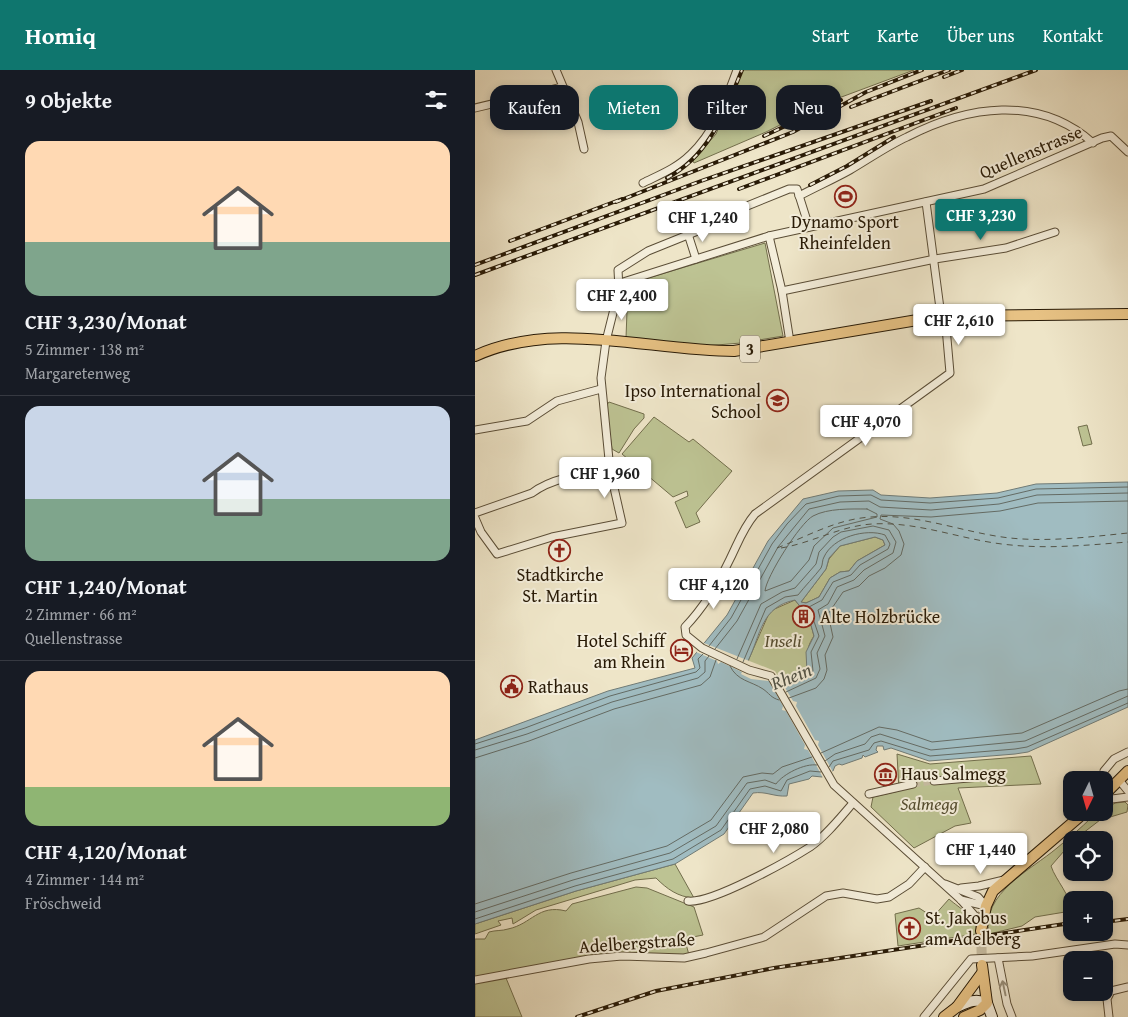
<!DOCTYPE html>
<html lang="de">
<head>
<meta charset="utf-8">
<style>
	body { margin:0; font-family:"Gentium Book Plus",serif; background:#242831; color:#f1f3f6; height:100vh; display:flex; flex-direction:column; font-size:19px; white-space:nowrap }
	* { box-sizing:border-box; margin:0 }
	p { font-size:16px; color:#9ea1a6 }
	.icon { flex:none; width:28px; height:28px; fill:none; stroke:currentColor; stroke-width:2; stroke-linecap:round; stroke-linejoin:round }
	.map { position:relative; flex:1; overflow:hidden }
	.details { display:flex; flex-direction:column; background:#171b24; width:475px }
	.details>* { flex:none }
	.hud { position:absolute; left:15px; top:15px; width:475px; height:45px; display:flex; gap:10px }
	.needle { width:32px; rotate:185deg }
	.buttons { position:absolute; left:588px; top:701px; display:grid; gap:10px }
	.buttons a { display:grid; place-items:center; width:50px; height:50px; border-radius:10px; background:#171b24; box-shadow:0 2px 8px #0003; font-size:25px }
	.price { position:absolute; translate:-50% -42px; padding:0 11px; border-radius:5px; background:#fff; color:#222; font-size:16px; line-height:32px; filter:drop-shadow(0 1px 2px #0008) }
	.price::after { content:''; position:absolute; left:50%; top:30px; width:15px; height:11px; margin-left:-8px; background:inherit; clip-path:polygon(0 0,100% 0,50% 100%) }
	.price.on { background:#0f766e; color:#fff }
	ul { padding:0; list-style:none }
	li { display:grid; align-content:center; gap:10px; height:265px; padding:0 25px }
	li+li { border-top:1px solid #363941 }
	li span { display:grid; place-items:center; height:155px; border-radius:15px; color:#555 }
	li>.icon { margin-inline-start:auto }
	span .icon { width:90px; height:90px; fill:#fffc; stroke-width:1 }
	li b { font-size:21px }
	h2 { display:flex; justify-content:space-between; align-items:center; height:60px; padding:0 25px; font-size:21px }
	.pill { padding:0 18px; border-radius:15px; background:#171b24; box-shadow:0 2px 8px #0003; font-size:18px; line-height:45px }
	.pill.on { background:#0f766e; color:#fff }
	header { display:flex; align-items:center; gap:30px; box-sizing:border-box; height:70px; padding:0 25px; background:#0f766e; color:#fff }
	header strong { font-size:24px }
	nav { display:flex; gap:28px; margin-inline-start:auto; font-size:18px }
	main { display:flex; flex:1; min-height:0 }
	.map>svg:first-child { display:block }
	.green { fill:#bdc393; stroke:#726e4c }
	.water { fill:#a0bcc1; stroke:#707b76; fill-rule:evenodd }
	.pier { fill:#eee5c8 }
	.lines { fill:none; stroke-linecap:round; stroke-linejoin:round }
	.shore { stroke:#646b64; stroke-width:1 }
	.ferry { stroke:#525347; stroke-width:1; stroke-dasharray:6 5; stroke-linecap:butt }
	.minor-tunnel { stroke:#c6bca1; stroke-width:7; stroke-dasharray:7 3.5; stroke-linecap:butt }
	.primary-tunnel { stroke:#c6bca1; stroke-width:10; stroke-dasharray:10 5; stroke-linecap:butt }
	.minor-casing { stroke:#5a4d36; stroke-width:9 }
	.secondary-casing { stroke:#281a06; stroke-width:12 }
	.primary-casing { stroke:#281a06; stroke-width:12 }
	.minor { stroke:#f4eedb; stroke-width:7 }
	.secondary { stroke:#f4eedb; stroke-width:10 }
	.primary { stroke:#e7c284; stroke-width:10 }
	.rail-casing { stroke:#281a06; stroke-width:4 }
	.rail { stroke:#f4eedb; stroke-width:2; stroke-dasharray:5.5; stroke-linecap:butt }
	.oneway { stroke:#988f7b }
	.labels { text-anchor:middle; stroke-width:4; stroke-linejoin:round; paint-order:stroke }
	.shield { fill:#f4eedb; stroke:#655a46; stroke-width:1 }
	.shield-label { font-size:16px; font-weight:bold; fill:#281a06 }
	.street-label { font-size:18px; fill:#281a06; stroke:#f4eedb }
	.poi-label { font-size:18px; fill:#281a06; stroke:#f4eedb; text-anchor:start }
	.park-label { font-size:18px; font-style:italic; fill:#554d30; stroke:#f4eedb }
	.water-label { font-size:19px; font-style:italic; fill:#525347; stroke:#f4eedb }
</style>
</head>
<body>
<header>
<strong>Homiq</strong>
<nav><a>Start</a><a>Karte</a><a>Über uns</a><a>Kontakt</a></nav>
</header>
<main>
<section class="details">
<h2>9 Objekte<svg class="icon" aria-label="filters" viewBox="0 0 24 24"><path d="M4 7h16M4 17h16"/><circle cx="9" cy="7" r="2"/><circle cx="15" cy="17" r="2"/></svg></h2>
<ul>
<li><span style="background:linear-gradient(#ffd9b3 65%,#7fa58c 0)"><svg class="icon" aria-label="home" viewBox="0 0 24 24"><path d="M3 11l9-7 9 7M6 9v11h12V9"/></svg></span><div><b>CHF 3,230/Monat</b><p>5 Zimmer · 138 m²</p><p>Margaretenweg</p></div></li>
<li><span style="background:linear-gradient(#c9d6e8 60%,#7fa58c 0)"><svg class="icon" aria-label="home" viewBox="0 0 24 24"><path d="M3 11l9-7 9 7M6 9v11h12V9"/></svg></span><div><b>CHF 1,240/Monat</b><p>2 Zimmer · 66 m²</p><p>Quellenstrasse</p></div></li>
<li><span style="background:linear-gradient(#ffd9b3 75%,#8fb573 0)"><svg class="icon" aria-label="home" viewBox="0 0 24 24"><path d="M3 11l9-7 9 7M6 9v11h12V9"/></svg></span><div><b>CHF 4,120/Monat</b><p>4 Zimmer · 144 m²</p><p>Fröschweid</p></div></li>
</ul>
</section>
<div class="map">
<svg width="653" height="947" viewBox="0 0 653 947">
	<rect width="100%" height="100%" fill="#eee5c8"/>
	<filter id="stains"><feTurbulence type="fractalNoise" baseFrequency=".004" numOctaves="4"/><feColorMatrix values="0 0 0 0 .2 0 0 0 0 .09 0 0 0 0 .02 0 0 0 .5 -.17"/></filter>
	<radialGradient id="worn" r=".72"><stop offset=".6" stop-color="#630" stop-opacity="0"/><stop offset="1" stop-color="#630" stop-opacity=".3"/></radialGradient>
	<g class="green">
		<path d="M 268,0 L 439,0 L 345,35 L 291,62 L 219,93 L 218,91 L 241,64 Z"/>
		<path d="M 290,173 L 308,266 L 266,273 L 229,276 L 151,268 L 153,214 Z"/>
		<path d="M 134,332 L 169,344 L 169,348 L 159,359 L 144,383 L 137,379 L 131,336 Z"/>
		<path d="M 179,347 L 214,372 L 218,369 L 257,401 L 221,443 L 225,452 L 211,458 L 200,432 L 213,426 L 212,421 L 198,427 L 147,384 Z"/>
		<path d="M 612,355 L 617,374 L 608,376 L 603,357 Z"/>
		<path d="M 400,467 L 408,470 L 410,475 L 382,491 L 374,501 L 365,502 L 355,508 L 344,527 L 331,533 L 326,532 L 351,499 L 354,489 L 365,476 Z"/>
		<path d="M 320,530 L 334,548 L 339,566 C 328,582 336,587 332,602 L 306,611 L 273,591 L 295,541 Z"/>
		<path d="M 422,684 L 455,694 L 556,686 L 566,714 L 483,718 L 496,753 L 480,756 L 439,778 L 396,737 L 398,727 L 424,721 Z"/>
		<path d="M 650,732 L 653,735 L 652,742 L 625,750 L 599,770 L 596,770 L 596,773 L 576,796 C 581,811 596,825 596,841 L 560,847 L 547,856 L 514,864 C 506,823 556,800 582,778 C 594,768 606,758 617,747 L 629,742 L 629,740 L 640,733 Z"/>
		<path d="M 200,794 L 219,828 C 203,827 192,819 181,808 L 160,810 L 61,840 L 38,854 L 37,848 L 23,851 L 26,855 L 0,864 L 0,854 L 101,821 Z"/>
		<path d="M 161,817 L 172,818 L 219,837 L 228,865 L 213,868 L 214,873 L 211,874 L 214,885 L 143,883 L 0,908 L 0,869 L 10,869 L 14,862 C 21,860 27,861 33,859 C 57,854 63,834 91,841 L 97,834 Z"/>
		<path d="M 474,829 C 484,838 505,849 501,864 L 423,876 L 420,844 L 444,838 L 458,847 Z"/>
		<path d="M 31,908 L 47,947 L 0,947 L 0,913 Z"/>
	</g>
	<path class="water" d="M 653,412 L 653,637 L 553,682 L 540,684 L 454,691 L 416,678 L 409,680 L 408,676 L 402,676 L 401,680 L 403,682 L 390,687 L 388,685 L 387,688 L 367,695 L 364,694 L 360,696 L 358,701 L 347,707 L 337,706 L 334,709 L 314,714 L 312,726 C 299,727 291,721 278,723 L 249,764 L 200,794 L 101,821 L 0,854 L 0,670 L 133,621 L 220,598 L 217,588 L 252,545 L 293,471 L 328,429 L 363,421 L 398,420 L 406,425 L 455,428 L 522,423 L 561,414 ZM 400,467 L 408,470 L 410,475 L 382,491 L 374,501 L 365,502 L 355,508 L 344,527 L 331,533 L 326,532 L 351,499 L 354,488 L 365,476 ZM 320,530 L 334,548 L 339,566 L 331,582 L 332,602 L 307,611 L 273,591 C 286,564 286,537 320,530 Z"/>
	<path class="pier" d="M 229,573 L 300,601 L 318,631 L 322,632 L 321,636 L 340,670 L 344,671 L 343,675 L 358,702 L 348,708 L 333,680 L 329,679 L 330,675 L 311,641 L 307,640 L 308,636 L 294,611 L 276,609 L 266,604 L 267,602 L 246,592 L 243,594 L 242,591 L 221,582 Z"/>
	<g class="lines">
		<g class="shore">
			<path d="M 392,439 L 402,444 L 402,447 L 358,458 L 339,476 L 334,490 L 316,511 L 290,521 C 291,507 325,453 338,446 C 353,438 376,439 392,439 Z"/>
			<path d="M 234,576 L 256,548 L 297,474 L 312,454 L 331,434 L 364,426 L 396,425 L 406,430 L 455,433 L 523,428 L 561,419 L 653,417"/>
			<path d="M 240,579 L 262,551 L 303,477 L 334,439 L 365,432 L 394,431 L 405,437 L 456,440 L 524,434 L 562,425 L 653,423"/>
			<path d="M 262,589 L 286,534 L 307,522 L 320,518 L 341,494 L 344,482 L 358,467 L 366,462 L 398,456 L 414,460 L 421,472 L 418,483 L 389,500 L 379,510 L 362,517 L 353,534 L 343,540 L 350,566 L 342,583 L 345,599 L 341,608 L 311,622"/>
			<path d="M 268,592 L 291,538 L 310,527 L 323,525 C 330,516 339,507 346,498 C 348,494 347,490 349,487 C 358,467 391,458 410,465 L 415,474 L 413,479 L 385,495 L 376,505 L 358,512 L 347,530 L 334,537 L 344,566 L 336,582 L 338,601 L 334,606 L 307,616"/>
			<path d="M 255,596 C 262,611 276,611 288,619 C 294,623 296,628 304,630"/>
			<path d="M 314,628 L 341,618 L 349,609 L 352,600 L 350,585 L 358,567 L 353,544 L 368,522 L 384,516 L 394,506 L 410,498 L 426,485 L 429,474 L 424,461 L 418,454 L 405,449 L 406,445 L 456,447 L 525,441 L 563,433 L 653,431"/>
			<path d="M 0,674 L 50,658 L 135,626 L 221,602 L 225,598 L 223,589 L 228,584"/>
			<path d="M 0,680 L 52,664 L 137,632 L 223,608 L 230,602 L 230,591 L 234,586"/>
			<path d="M 346,683 L 404,657 L 422,660 L 457,672 L 547,663 L 644,621 L 653,619"/>
			<path d="M 0,688 L 54,671 L 139,639 L 226,615 L 235,607 L 241,590"/>
			<path d="M 350,691 L 360,684 L 390,674 L 396,667 L 405,664 L 456,680 L 550,671 L 653,626"/>
			<path d="M 354,697 L 358,691 L 394,680 L 399,673 L 406,671 L 455,686 L 540,679 L 552,677 L 653,633"/>
			<path d="M 0,834 L 96,803 L 192,776 L 236,750 L 268,707 L 287,703 L 298,704 L 307,697 L 337,687"/>
			<path d="M 0,842 L 98,810 L 195,783 L 241,756 L 272,713 L 290,710 L 301,714 C 308,704 330,693 342,695"/>
			<path d="M 0,849 L 100,816 L 198,789 L 246,760 L 275,719 L 290,716 L 306,721 L 312,710 L 335,701 L 346,702"/>
		</g>
		<g class="ferry">
			<path d="M 302,478 C 333,466 362,449 396,447 C 442,443 489,463 535,468 C 574,472 614,467 653,463"/>
			<path d="M 306,478 C 337,473 365,456 397,454 C 444,451 489,471 536,475 C 575,479 614,475 653,472"/>
		</g>
		<g class="minor-tunnel">
			<path d="M 517,706 L 529,705"/>
			<path d="M 438,714 L 459,711"/>
		</g>
		<path class="primary-tunnel" d="M 506,861 L 507,895"/>
		<defs>
			<g id="minor">
				<path d="M 81,0 L 103,52 L 109,79"/>
				<path d="M 0,38 L 87,17"/>
				<path d="M 168,113 C 184,105 202,98 215,85 C 239,63 251,30 262,0"/>
				<path d="M 324,126 C 341,117 359,109 375,100 C 394,89 412,76 432,67 C 492,36 563,24 618,73"/>
				<path d="M 451,132 L 466,246"/>
				<path d="M 213,164 L 221,189"/>
				<path d="M 294,166 L 307,221 L 315,272"/>
				<path d="M 145,213 L 294,166 L 509,119 L 627,68 L 636,66 L 653,82"/>
				<path d="M 307,221 L 460,189 L 531,178 L 580,162"/>
				<path d="M 470,246 L 475,303 L 280,444 C 268,458 263,473 255,489 C 243,514 230,536 210,557 L 211,565 L 227,578 L 274,600 L 296,606 L 359,715 L 486,830 L 507,854"/>
				<path d="M 0,360 L 52,351 L 82,331 L 126,319"/>
				<path d="M 0,443 L 57,423 C 78,407 109,404 135,400"/>
				<path d="M 0,448 L 6,462 L 22,484 L 77,467 L 147,453 L 135,400 L 126,308 L 131,271 L 144,219 L 143,200 L 173,181 L 235,156 L 240,149 L 314,119 L 322,119 L 334,157"/>
				<path d="M 629,701 L 639,689 L 653,682"/>
				<path d="M 644,710 L 653,721"/>
				<path d="M 459,711 L 517,706"/>
				<path d="M 394,724 L 438,714"/>
				<path d="M 629,730 L 653,727"/>
				<path d="M 470,814 L 503,827 L 511,836"/>
				<path d="M 486,818 L 504,816 L 529,810"/>
				<path d="M 486,830 L 511,836"/>
				<path d="M 213,831 C 236,834 313,791 335,777 C 351,766 365,748 378,733"/>
				<path d="M 523,888 L 532,934 L 537,947"/>
				<path d="M 0,910 L 114,889 L 147,886 L 209,888 L 231,883 L 289,867 L 351,826 L 368,823 L 402,829 L 414,827 L 434,814 L 450,797"/>
				<path d="M 449,947 L 496,889 L 557,886 L 640,874 L 653,875"/>
				<path d="M 634,947 L 632,929 L 636,921 L 653,917"/>
			</g>
			<path id="secondary" d="M 482,937 C 493,932 500,928 512,933 L 517,947"/>
			<g id="primary">
				<path d="M 0,286 C 81,249 174,281 259,281 L 466,246 L 653,244"/>
				<path d="M 629,725 L 653,701"/>
				<path d="M 506,861 L 511,836 L 518,821 L 610,742"/>
				<path d="M 469,947 L 482,937 L 507,903"/>
				<path d="M 489,947 L 505,940 L 512,933 L 507,895"/>
			</g>
		</defs>
		<use href="#minor" class="minor-casing"/>
		<use href="#secondary" class="secondary-casing"/>
		<use href="#primary" class="primary-casing"/>
		<use href="#minor" class="minor"/>
		<use href="#secondary" class="secondary"/>
		<use href="#primary" class="primary"/>
		<defs>
			<g id="rail">
				<path d="M 469,7 L 487,0"/>
				<path d="M 376,37 L 474,0"/>
				<path d="M 289,66 L 366,30"/>
				<path d="M 192,108 C 235,85 249,43 267,0"/>
				<path d="M 335,115 L 372,96 L 419,67"/>
				<path d="M 264,119 L 481,38"/>
				<path d="M 141,132 L 318,62 L 391,22 L 447,0"/>
				<path d="M 35,171 L 147,129"/>
				<path d="M 0,195 L 226,111 L 456,31"/>
				<path d="M 0,205 L 561,0"/>
				<path d="M 629,852 L 653,849"/>
				<path d="M 102,947 L 181,921 L 299,898 L 596,853"/>
			</g>
		</defs>
		<use href="#rail" class="rail-casing"/>
		<use href="#rail" class="rail"/>
	</g>
	<defs><path id="oneway-shaft" d="M-6 0H5M1.5-3L5.5 0L1.5 3" fill="none" stroke-width="1.6" stroke-linecap="round" stroke-linejoin="round" transform="scale(1.25)"/></defs>
	<use class="oneway" href="#oneway-shaft" transform="translate(529 918) rotate(-102)"/>
	<defs>
		<symbol id="stadium-ring" viewBox="-11 -11 22 22"><circle r="9.5" fill="#f4eedb" stroke="#8f2418" stroke-width="1.5"/><path d="M0-5a6.5 5 0 1 0 0 10a6.5 5 0 1 0 0-10ZM-3.5-1.8h7v3.6h-7Z" fill="#8f2418"/></symbol>
		<symbol id="school-ring" viewBox="-11 -11 22 22"><circle r="9.5" fill="#f4eedb" stroke="#8f2418" stroke-width="1.5"/><path d="M0-5L7-2L0 1L-7-2ZM-4 1L0 2.5L4 1V4Q0 6-4 4Z" fill="#8f2418"/></symbol>
		<symbol id="church-ring" viewBox="-11 -11 22 22"><circle r="9.5" fill="#f4eedb" stroke="#8f2418" stroke-width="1.5"/><path d="M-1.2-6h2.4v3.5h3.3v2.4h-3.3V6h-2.4V-.1h-3.3v-2.4h3.3Z" fill="#8f2418"/></symbol>
		<symbol id="building-ring" viewBox="-11 -11 22 22"><circle r="9.5" fill="#f4eedb" stroke="#8f2418" stroke-width="1.5"/><path d="M-4-6H4V6H1V3H-1V6H-4ZM-2.5-4.3h1.7v1.8h-1.7ZM.8-4.3h1.7v1.8H.8ZM-2.5-1h1.7V.8h-1.7ZM.8-1h1.7V.8H.8Z" fill="#8f2418"/></symbol>
		<symbol id="hotel-ring" viewBox="-11 -11 22 22"><circle r="9.5" fill="#f4eedb" stroke="#8f2418" stroke-width="1.5"/><path d="M-6-4.5h1.5V1H6V5H4.5V3h-9V5H-6ZM-4 0a1.8 1.8 0 1 1 3.6 0ZM.5 0V-2.5h3Q6-2.5 6 0Z" fill="#8f2418"/></symbol>
		<symbol id="civic-ring" viewBox="-11 -11 22 22"><circle r="9.5" fill="#f4eedb" stroke="#8f2418" stroke-width="1.5"/><path d="M-.6-6.5H3V-4.5H.6V-3L4-1V1h2V6H-6V1h2V-1L-.6-3ZM-1.2 2.5V6h2.4V2.5Z" fill="#8f2418"/></symbol>
		<symbol id="museum-ring" viewBox="-11 -11 22 22"><circle r="9.5" fill="#f4eedb" stroke="#8f2418" stroke-width="1.5"/><path d="M0-6L6-3V-2H-6V-3ZM-5-1h2V3h-2ZM-1-1h2V3h-2ZM3-1h2V3H3ZM-6 4H6V6H-6Z" fill="#8f2418"/></symbol>
	</defs>
	<g fill-rule="evenodd">
		<use href="#stadium-ring" x="358" y="114" width="25" height="25"/>
		<use href="#school-ring" x="290" y="318" width="25" height="25"/>
		<use href="#church-ring" x="72" y="468" width="25" height="25"/>
		<use href="#building-ring" x="316" y="534" width="25" height="25"/>
		<use href="#hotel-ring" x="194" y="568" width="25" height="25"/>
		<use href="#civic-ring" x="24" y="604" width="25" height="25"/>
		<use href="#museum-ring" x="398" y="692" width="25" height="25"/>
		<use href="#church-ring" x="422" y="846" width="25" height="25"/>
	</g>
	<g class="labels">
		<rect class="shield" x="265" y="265.5" width="20" height="27" rx="4"/>
		<g class="shield-label">
			<text x="275" y="285">3</text>
		</g>
		<g class="street-label">
			<text transform="translate(556 82) rotate(-23)" y="6">Quellenstrasse</text>
			<text transform="translate(162 873) rotate(-4)" y="6">Adelbergstraße</text>
		</g>
		<g class="poi-label">
			<text x="370" y="158" text-anchor="middle">Dynamo Sport<tspan x="370" dy="21">Rheinfelden</tspan></text>
			<text x="286" y="327" text-anchor="end">Ipso International<tspan x="286" dy="21">School</tspan></text>
			<text x="85" y="511" text-anchor="middle">Stadtkirche<tspan x="85" dy="21">St. Martin</tspan></text>
			<text x="345" y="553">Alte Holzbrücke</text>
			<text x="190" y="577" text-anchor="end">Hotel Schiff<tspan x="190" dy="21">am Rhein</tspan></text>
			<text x="53" y="623">Rathaus</text>
			<text x="426" y="710">Haus Salmegg</text>
			<text x="450" y="854">St. Jakobus<tspan x="450" dy="21">am Adelberg</tspan></text>
		</g>
		<g class="park-label">
			<text x="308" y="577">Inseli</text>
			<text x="454" y="740">Salmegg</text>
		</g>
		<g class="water-label">
			<text transform="translate(316 606) rotate(-22)" y="7">Rhein</text>
		</g>
	</g>
	<rect width="100%" height="100%" filter="url(#stains)"/>
	<rect width="100%" height="100%" fill="url(#worn)"/>
</svg>
<div class="buttons">
<a><svg class="needle" viewBox="-14 -14 28 28"><path d="M0-13l5 13h-10z" fill="#e53935"/><path d="M0 13l5-13h-10z" fill="#9ea1a6"/></svg></a>
<a><svg class="icon" aria-label="locate" viewBox="0 0 24 24"><circle cx="12" cy="12" r="6"/><path d="M12 2v4M12 18v4M2 12h4M18 12h4"/></svg></a>
<a>+</a>
<a>−</a>
</div>
<b class="price on" style="left:506px;top:171px">CHF 3,230</b>
<b class="price" style="left:228px;top:173px">CHF 1,240</b>
<b class="price" style="left:147px;top:251px">CHF 2,400</b>
<b class="price" style="left:484px;top:276px">CHF 2,610</b>
<b class="price" style="left:391px;top:377px">CHF 4,070</b>
<b class="price" style="left:130px;top:429px">CHF 1,960</b>
<b class="price" style="left:239px;top:540px">CHF 4,120</b>
<b class="price" style="left:299px;top:784px">CHF 2,080</b>
<b class="price" style="left:506px;top:805px">CHF 1,440</b>
<div class="hud">
<a class="pill">Kaufen</a>
<a class="pill on">Mieten</a>
<a class="pill">Filter</a>
<a class="pill">Neu</a>
</div>
</div>
</main>
</body>
</html>
